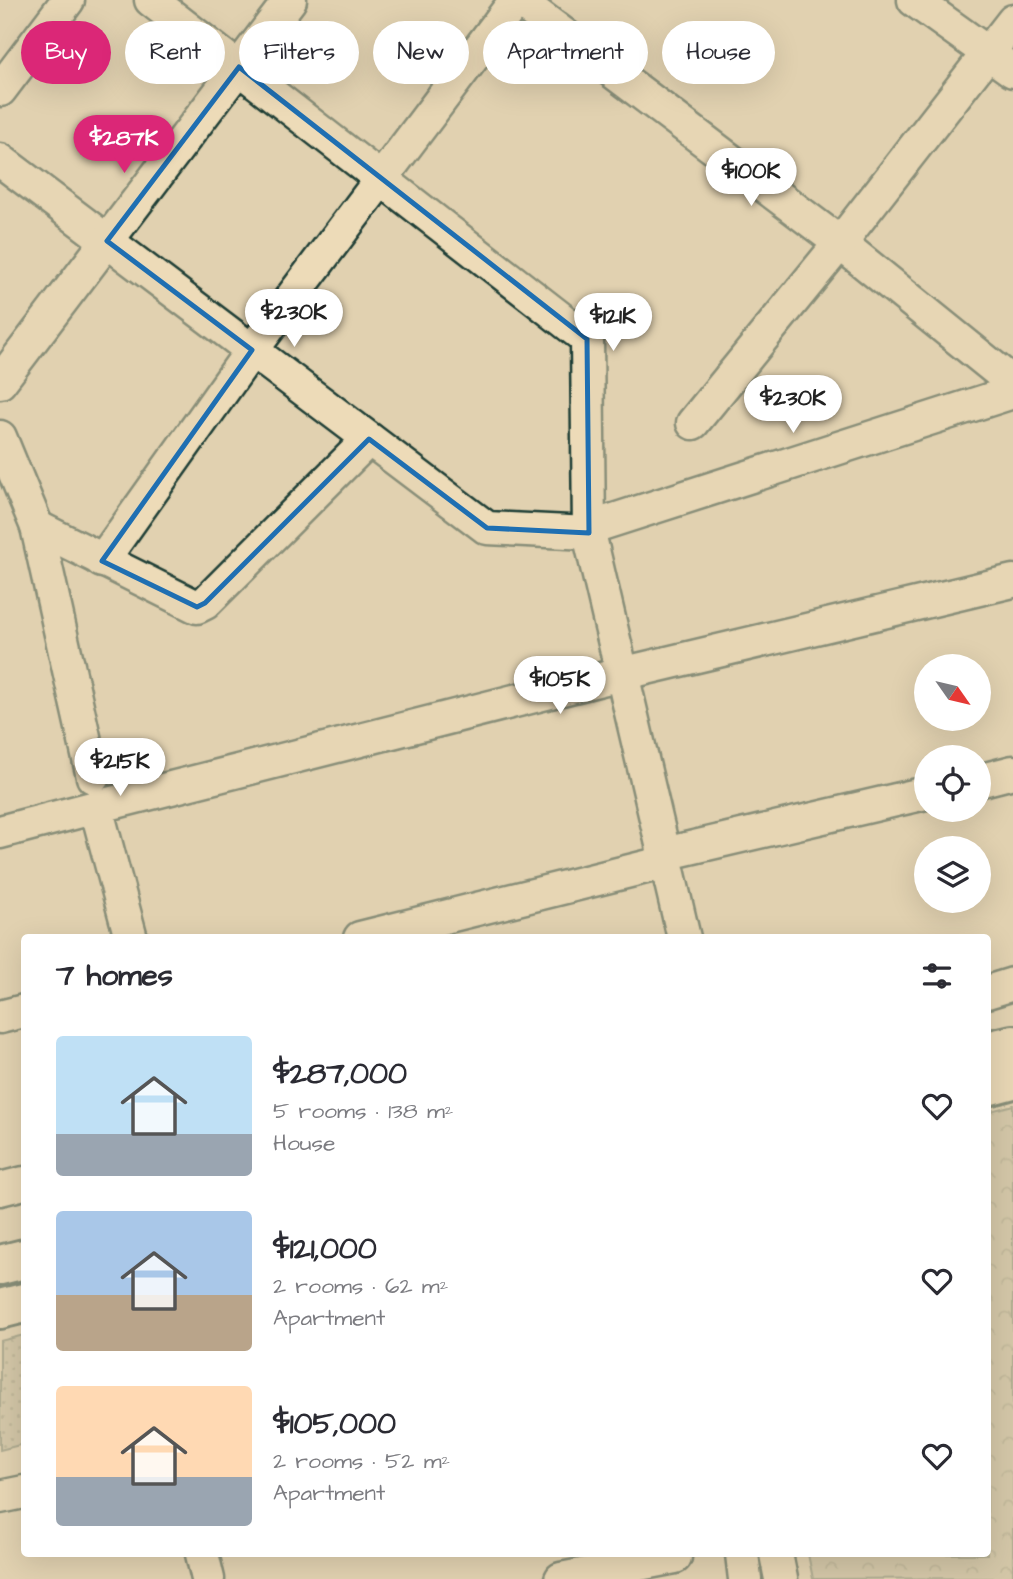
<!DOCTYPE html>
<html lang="en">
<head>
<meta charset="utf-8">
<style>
	body { margin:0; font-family:"Architects Daughter",sans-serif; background:#f2f2f3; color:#2b2b33; height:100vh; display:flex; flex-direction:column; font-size:26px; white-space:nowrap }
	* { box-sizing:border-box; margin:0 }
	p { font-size:23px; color:#7c7c81 }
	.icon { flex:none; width:38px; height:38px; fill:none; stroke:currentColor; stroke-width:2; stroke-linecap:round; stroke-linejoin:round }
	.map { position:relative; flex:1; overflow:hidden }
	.details { position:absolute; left:21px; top:934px; width:970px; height:623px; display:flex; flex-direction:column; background:#fff; border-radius:7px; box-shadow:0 7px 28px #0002 }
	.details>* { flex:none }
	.banner { position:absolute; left:21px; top:21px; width:971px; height:63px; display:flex; gap:14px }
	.needle { width:46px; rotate:124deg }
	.controls { position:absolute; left:914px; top:654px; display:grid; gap:14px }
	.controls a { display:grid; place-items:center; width:77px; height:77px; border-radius:50%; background:#fff; box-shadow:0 7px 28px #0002; font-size:35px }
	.price { position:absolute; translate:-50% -60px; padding:0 16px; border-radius:24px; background:#fff; color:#222; font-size:23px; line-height:46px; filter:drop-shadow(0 2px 4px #0008) }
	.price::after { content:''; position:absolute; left:50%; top:42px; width:21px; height:16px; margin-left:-10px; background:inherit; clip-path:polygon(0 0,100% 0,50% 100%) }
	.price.selected { background:#db2777; color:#fff }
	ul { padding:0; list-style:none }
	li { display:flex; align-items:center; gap:21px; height:175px; padding:0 35px }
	li span { display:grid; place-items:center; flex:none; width:196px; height:140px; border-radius:7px; color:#555 }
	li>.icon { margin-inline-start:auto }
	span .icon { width:84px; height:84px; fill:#fffc; stroke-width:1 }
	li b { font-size:30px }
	h2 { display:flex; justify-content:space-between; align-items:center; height:84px; padding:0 35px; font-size:30px }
	.pill { padding:0 24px; border-radius:32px; background:#fff; box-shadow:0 7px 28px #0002; font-size:24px; line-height:63px }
	.pill.selected { background:#db2777; color:#fff }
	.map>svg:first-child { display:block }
	.grass { fill:url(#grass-dots); stroke:#707b68; stroke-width:2 }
	.park { fill:url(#park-crowns); stroke:#707b68; stroke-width:2 }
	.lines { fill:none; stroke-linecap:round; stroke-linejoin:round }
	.minor-casing { stroke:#1f3d34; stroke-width:37 }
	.major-casing { stroke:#1f3d34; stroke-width:44 }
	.minor { stroke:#eddbb8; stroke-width:32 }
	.major { stroke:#eddbb8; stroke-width:38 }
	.marked { fill:none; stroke:#1f6fb2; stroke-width:5; stroke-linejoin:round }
</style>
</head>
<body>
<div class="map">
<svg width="1013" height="1579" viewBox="0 0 1013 1579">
	<defs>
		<pattern id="grass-dots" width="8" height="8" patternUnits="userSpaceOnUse" patternTransform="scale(1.75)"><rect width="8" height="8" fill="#c0b99b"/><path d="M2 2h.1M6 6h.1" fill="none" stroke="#9b987f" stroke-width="1.8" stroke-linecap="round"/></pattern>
		<pattern id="park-crowns" width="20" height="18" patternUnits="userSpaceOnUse" patternTransform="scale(1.75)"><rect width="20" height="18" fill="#c0b99b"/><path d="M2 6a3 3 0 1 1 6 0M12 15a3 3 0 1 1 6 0" fill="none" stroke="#9b987f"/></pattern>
	</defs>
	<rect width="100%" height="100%" fill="#e1d1b0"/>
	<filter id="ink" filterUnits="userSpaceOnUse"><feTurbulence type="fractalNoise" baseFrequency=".0143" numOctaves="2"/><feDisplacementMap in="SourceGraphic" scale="14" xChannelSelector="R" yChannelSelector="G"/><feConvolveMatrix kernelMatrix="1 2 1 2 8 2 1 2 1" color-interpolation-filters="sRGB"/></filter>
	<g filter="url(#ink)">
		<path class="grass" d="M 24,1335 L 24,1444 L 0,1450 L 0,1341 Z"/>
		<path class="park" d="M 1013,1105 L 1013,1578 L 813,1579 L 808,1554 L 987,1554 L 987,1112 Z"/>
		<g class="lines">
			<defs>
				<g id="minor">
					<path d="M 151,0 L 587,339 L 589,533 L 684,938"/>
					<path d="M 518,0 L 840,243 L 1013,383"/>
					<path d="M 914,0 L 1013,71"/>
					<path d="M 0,90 L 68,0"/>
					<path d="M 0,160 L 487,528 L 589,533"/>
					<path d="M 0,382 L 290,0"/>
					<path d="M 693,423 L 840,243 L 1013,21"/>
					<path d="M 0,437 L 37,527 L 93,777"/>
					<path d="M 37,527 L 197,607 L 205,603 L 369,439"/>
					<path d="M 589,528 L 1013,392"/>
					<path d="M 102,561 L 252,350 L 516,0"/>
					<path d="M 978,781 L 1013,772"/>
					<path d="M 96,807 L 621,674 L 1013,581"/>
					<path d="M 0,832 L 96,807 L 131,938"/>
					<path d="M 664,854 L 926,793"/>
					<path d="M 360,938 L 666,862"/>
					<path d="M 987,992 L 1013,984"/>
					<path d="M 0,1017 L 24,1011"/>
					<path d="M 0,1189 L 24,1183"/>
					<path d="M 0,1497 L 24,1492"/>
					<path d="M 202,1554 L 208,1579"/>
					<path d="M 742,1554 L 745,1579"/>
					<path d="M 776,1554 L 781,1579"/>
					<path d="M 561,1579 L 675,1557 L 674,1554"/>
				</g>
				<g id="major">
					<path d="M 987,1051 L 1013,1045"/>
					<path d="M 987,1086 L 1013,1079"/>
					<path d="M 0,1265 L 24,1259"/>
					<path d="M 0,1309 L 24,1303"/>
				</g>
			</defs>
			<use href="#minor" class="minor-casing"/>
			<use href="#major" class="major-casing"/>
			<use href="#minor" class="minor"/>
			<use href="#major" class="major"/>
		</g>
	</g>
	<path d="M0 0H1013V1579H0ZM 239,67 L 587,339 L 589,533 L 487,528 L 369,439 L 205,603 L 197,607 L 102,561 L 252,350 L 107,241 Z" fill="#e1d1b0" fill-opacity=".55" fill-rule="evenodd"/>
	<path class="marked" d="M 239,67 L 587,339 L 589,533 L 487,528 L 369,439 L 205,603 L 197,607 L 102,561 L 252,350 L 107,241 Z"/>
</svg>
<div class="controls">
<a><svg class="needle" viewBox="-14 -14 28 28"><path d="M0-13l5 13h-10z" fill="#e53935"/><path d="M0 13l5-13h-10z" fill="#7c7c81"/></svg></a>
<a><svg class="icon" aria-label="locate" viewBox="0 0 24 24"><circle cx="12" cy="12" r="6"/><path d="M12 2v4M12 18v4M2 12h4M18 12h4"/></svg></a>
<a><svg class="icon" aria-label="layers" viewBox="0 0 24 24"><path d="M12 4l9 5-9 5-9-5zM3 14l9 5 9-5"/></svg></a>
</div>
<b class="price selected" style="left:124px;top:175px">$287K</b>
<b class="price" style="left:751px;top:208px">$100K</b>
<b class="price" style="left:294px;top:349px">$230K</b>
<b class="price" style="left:613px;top:353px">$121K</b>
<b class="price" style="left:793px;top:435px">$230K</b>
<b class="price" style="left:560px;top:716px">$105K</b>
<b class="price" style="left:120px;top:798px">$215K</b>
<div class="banner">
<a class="pill selected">Buy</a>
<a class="pill">Rent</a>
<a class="pill">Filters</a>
<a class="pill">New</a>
<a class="pill">Apartment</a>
<a class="pill">House</a>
</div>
<section class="details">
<h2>7 homes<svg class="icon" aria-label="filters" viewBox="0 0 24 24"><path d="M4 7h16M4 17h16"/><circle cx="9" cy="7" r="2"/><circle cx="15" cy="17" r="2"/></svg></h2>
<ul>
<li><span style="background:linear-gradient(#bfe0f5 70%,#9aa5b1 0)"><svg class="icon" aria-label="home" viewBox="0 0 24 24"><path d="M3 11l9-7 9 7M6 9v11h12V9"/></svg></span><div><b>$287,000</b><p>5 rooms · 138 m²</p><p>House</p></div><svg class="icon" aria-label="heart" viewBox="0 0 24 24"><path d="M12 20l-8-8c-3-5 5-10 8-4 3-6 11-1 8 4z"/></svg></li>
<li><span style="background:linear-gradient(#a9c7e8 60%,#b9a48a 0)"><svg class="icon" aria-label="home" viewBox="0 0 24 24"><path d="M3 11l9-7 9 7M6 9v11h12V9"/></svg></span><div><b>$121,000</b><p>2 rooms · 62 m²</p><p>Apartment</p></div><svg class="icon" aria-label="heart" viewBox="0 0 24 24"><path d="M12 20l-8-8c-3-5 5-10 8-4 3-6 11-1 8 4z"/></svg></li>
<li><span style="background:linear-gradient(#ffd9b3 65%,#9aa5b1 0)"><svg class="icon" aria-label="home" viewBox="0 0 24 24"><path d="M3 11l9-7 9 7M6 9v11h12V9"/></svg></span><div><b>$105,000</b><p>2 rooms · 52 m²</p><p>Apartment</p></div><svg class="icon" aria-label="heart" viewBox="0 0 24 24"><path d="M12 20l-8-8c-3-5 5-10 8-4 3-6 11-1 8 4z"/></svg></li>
</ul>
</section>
</div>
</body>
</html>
